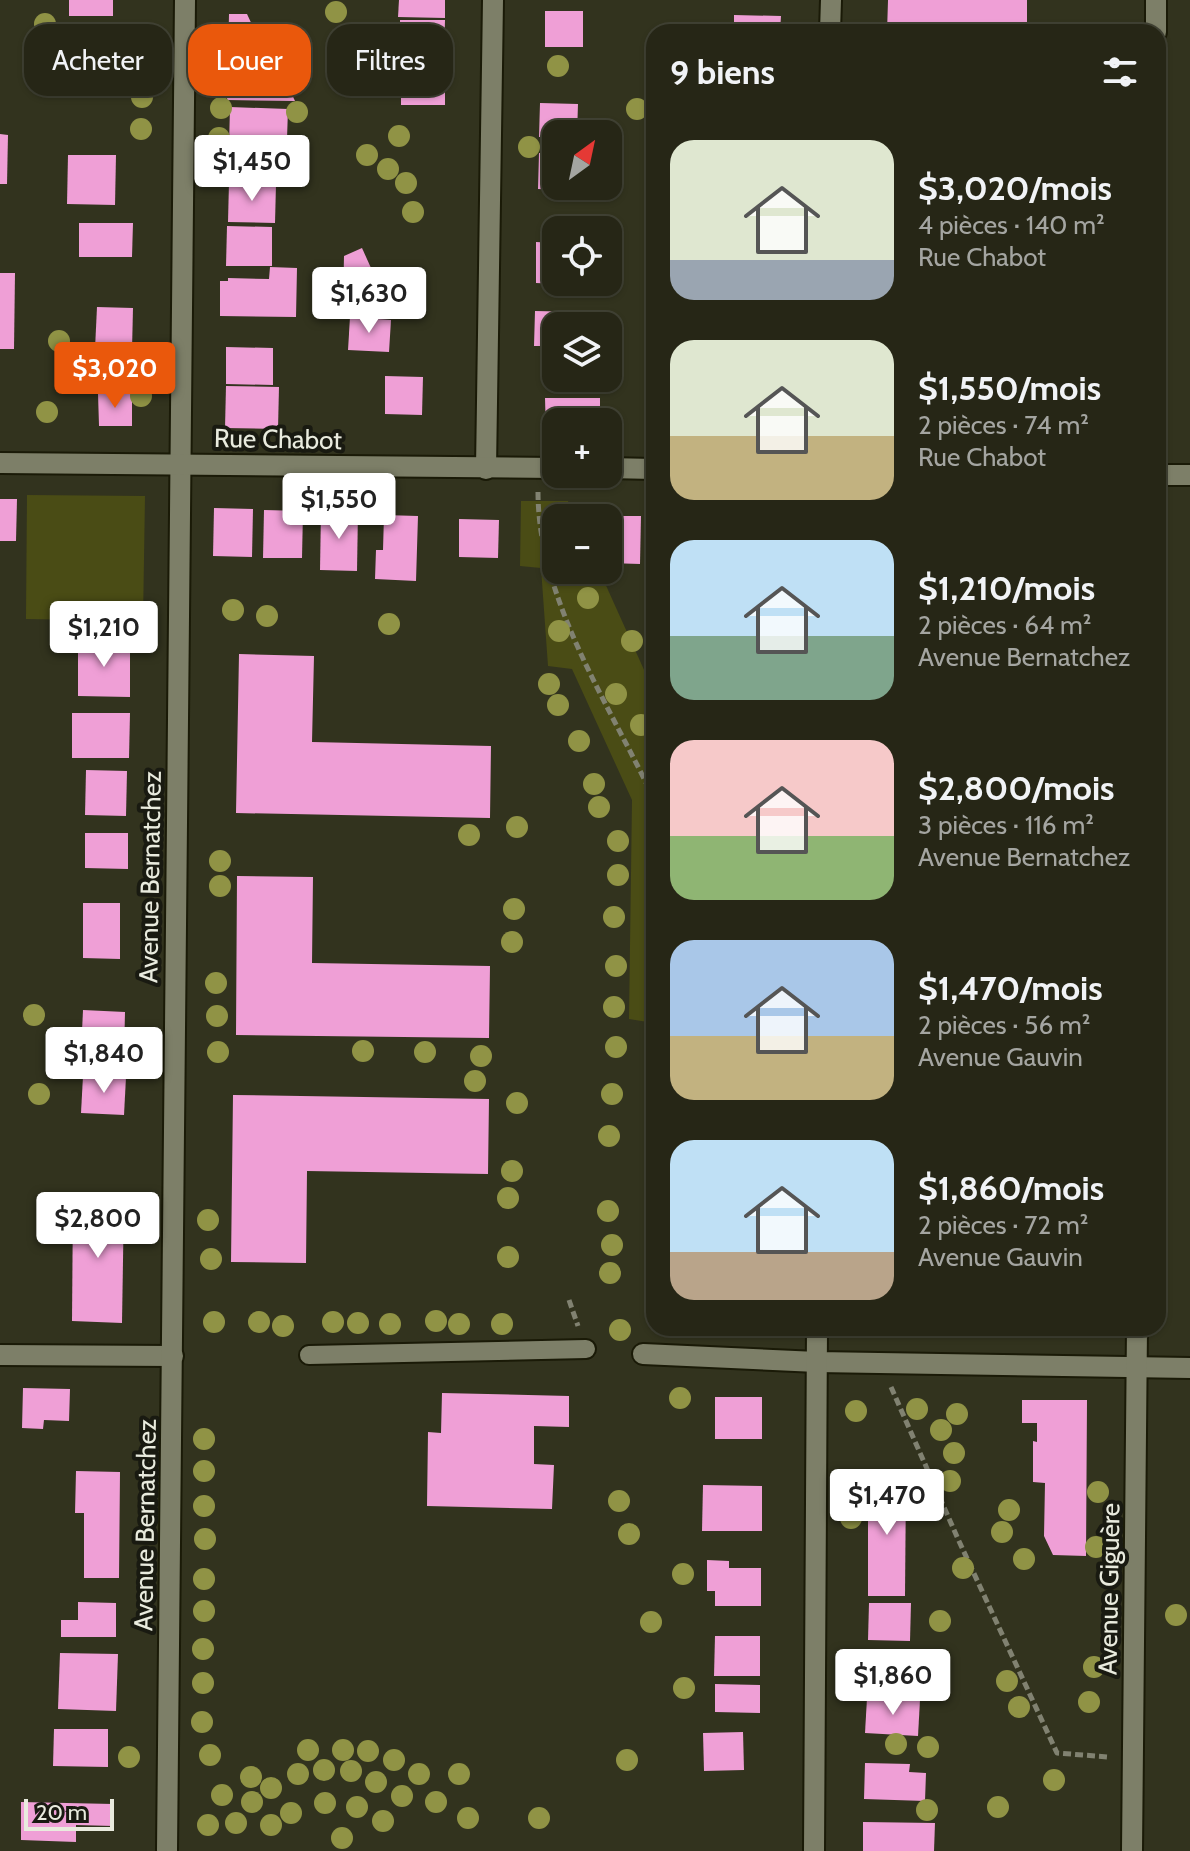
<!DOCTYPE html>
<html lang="fr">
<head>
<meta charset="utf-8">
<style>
	body { margin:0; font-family:Cabin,sans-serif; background:#2e2e1f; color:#f1f3f6; height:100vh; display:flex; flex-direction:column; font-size:30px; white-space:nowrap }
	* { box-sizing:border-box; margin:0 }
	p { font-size:26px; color:#a4a5a1 }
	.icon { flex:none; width:44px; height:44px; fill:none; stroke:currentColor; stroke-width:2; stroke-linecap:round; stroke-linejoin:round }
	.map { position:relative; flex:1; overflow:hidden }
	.drawer { position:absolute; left:646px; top:24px; width:520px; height:1312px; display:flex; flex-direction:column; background:#262616; border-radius:24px; box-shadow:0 2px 6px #0004,0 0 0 2px #424335 }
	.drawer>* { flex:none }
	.hud { position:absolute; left:24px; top:24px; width:502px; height:72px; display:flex; gap:16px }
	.needle { width:52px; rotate:33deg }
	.fabs { position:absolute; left:542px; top:120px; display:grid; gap:16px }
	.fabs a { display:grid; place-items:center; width:80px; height:80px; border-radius:16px; background:#262616; box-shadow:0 2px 6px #0004,0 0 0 2px #424335; font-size:40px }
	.scale { position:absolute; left:24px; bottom:20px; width:90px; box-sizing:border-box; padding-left:8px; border:4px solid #e9ebde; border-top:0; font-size:22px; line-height:28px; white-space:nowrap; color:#e9ebde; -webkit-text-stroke:6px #191a11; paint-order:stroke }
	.price { position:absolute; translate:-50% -68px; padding:0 18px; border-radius:8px; background:#fff; color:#222; font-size:26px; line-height:52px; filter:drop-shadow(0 2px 4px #0008) }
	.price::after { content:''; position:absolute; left:50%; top:48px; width:24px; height:18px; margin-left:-12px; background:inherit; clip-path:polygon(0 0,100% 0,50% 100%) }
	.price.active { background:#ea580c; color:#fff }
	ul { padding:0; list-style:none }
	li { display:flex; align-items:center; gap:24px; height:200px; padding:0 24px }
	li span { display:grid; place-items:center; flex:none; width:224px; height:160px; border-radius:24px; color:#555 }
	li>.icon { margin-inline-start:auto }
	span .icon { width:96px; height:96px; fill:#fffc; stroke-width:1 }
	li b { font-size:34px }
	h2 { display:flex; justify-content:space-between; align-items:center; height:96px; padding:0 24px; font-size:34px }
	.tag { padding:0 28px; border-radius:24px; background:#262616; box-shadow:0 2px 6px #0004,0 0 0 2px #424335; font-size:28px; line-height:72px }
	.tag.active { background:#ea580c; color:#fff }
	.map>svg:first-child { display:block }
	.green { fill:#4a4c15 }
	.building { fill:#ef9fd6 }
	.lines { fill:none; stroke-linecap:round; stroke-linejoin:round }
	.service-casing { stroke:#1a1a07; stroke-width:22 }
	.minor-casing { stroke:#1a1a07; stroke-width:24 }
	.tertiary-casing { stroke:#1a1a07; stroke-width:24 }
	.path { stroke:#818271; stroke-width:5; stroke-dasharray:8 4; stroke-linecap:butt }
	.service { stroke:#7d7f68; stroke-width:18 }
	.minor { stroke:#7d7f68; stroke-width:20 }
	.tertiary { stroke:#7d7f68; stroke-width:20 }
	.tree { fill:#909345 }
	.labels { text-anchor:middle; stroke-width:8; stroke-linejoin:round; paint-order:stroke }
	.street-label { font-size:26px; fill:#e9ebde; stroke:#191a11 }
</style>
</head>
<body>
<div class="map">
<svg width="1190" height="1851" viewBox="0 0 1190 1851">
	<rect width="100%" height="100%" fill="#32331e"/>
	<g class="green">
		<path d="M 27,495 L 145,496 L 143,621 L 26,619 Z"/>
		<path d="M 521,501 L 568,501 L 575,518 L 556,518 L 556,570 L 599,570 L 654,692 L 654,1023 L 629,1019 L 632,800 L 572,669 L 548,666 L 541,568 L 520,566 Z"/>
		<path d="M 854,1328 L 966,1328 L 966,1333 L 857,1332 Z"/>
	</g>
	<g class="building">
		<rect x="69" y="0" width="44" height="16"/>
		<path d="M 399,0 L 445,0 L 445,18 L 398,17 Z"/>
		<path d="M 888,0 L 1027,0 L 1027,32 L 887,32 Z"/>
		<rect x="545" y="11" width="38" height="36"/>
		<path d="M 229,14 L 247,14 L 262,46 L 269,46 L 295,101 L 227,100 Z"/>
		<path d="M 734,15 L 781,16 L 780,32 L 734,32 Z"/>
		<path d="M 400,20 L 445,20 L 444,59 L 400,58 Z"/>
		<path d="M 56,28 L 135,30 L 135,58 L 55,57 Z"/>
		<path d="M 401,68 L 445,69 L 445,105 L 401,105 Z"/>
		<path d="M 540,103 L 578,104 L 577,134 L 539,137 Z"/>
		<path d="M 230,107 L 288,109 L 287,139 L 273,139 L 272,148 L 229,146 Z"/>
		<path d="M 0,134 L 8,135 L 7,184 L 0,184 Z"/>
		<path d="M 539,153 L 556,154 L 556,186 L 591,186 L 590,191 L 538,189 Z"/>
		<path d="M 68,155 L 116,155 L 115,205 L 67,204 Z"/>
		<path d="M 229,182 L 276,184 L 275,223 L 228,222 Z"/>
		<path d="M 79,223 L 133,223 L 132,257 L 79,257 Z"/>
		<path d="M 227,226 L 272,227 L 272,266 L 226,266 Z"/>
		<path d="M 536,242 L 556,243 L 556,284 L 536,283 Z"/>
		<path d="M 362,248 L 389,308 L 343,307 L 344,256 Z"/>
		<path d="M 270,267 L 297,268 L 296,317 L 220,316 L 220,281 L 228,281 L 228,278 L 269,279 Z"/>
		<path d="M 0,273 L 15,273 L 14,349 L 0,349 Z"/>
		<path d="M 97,307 L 133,308 L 132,350 L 95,349 Z"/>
		<path d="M 535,311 L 584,312 L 584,326 L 556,326 L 556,346 L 534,346 Z"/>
		<path d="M 350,317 L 391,320 L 389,352 L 348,350 Z"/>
		<path d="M 226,347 L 273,348 L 273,385 L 226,384 Z"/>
		<path d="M 385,376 L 423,377 L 422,415 L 385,414 Z"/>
		<path d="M 226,386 L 279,387 L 278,429 L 225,428 Z"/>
		<path d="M 98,394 L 132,394 L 132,426 L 99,426 Z"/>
		<path d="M 545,398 L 600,398 L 600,422 L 556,422 L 556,435 L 546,435 Z"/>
		<path d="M 0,499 L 17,499 L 16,541 L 0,541 Z"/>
		<path d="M 214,508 L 253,509 L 252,557 L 213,556 Z"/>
		<path d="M 264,510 L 303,511 L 302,558 L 263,558 Z"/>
		<path d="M 321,511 L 358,511 L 357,571 L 320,570 Z"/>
		<path d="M 384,515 L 418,516 L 416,581 L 375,579 L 376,550 L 383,550 Z"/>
		<path d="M 608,516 L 641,516 L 640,564 L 608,563 Z"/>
		<path d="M 459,519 L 499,520 L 498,558 L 459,557 Z"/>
		<path d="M 78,642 L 130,642 L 130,697 L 78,696 Z"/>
		<path d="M 239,654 L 314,656 L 312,742 L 491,746 L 490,818 L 236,813 Z"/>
		<path d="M 72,713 L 130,713 L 129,758 L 72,758 Z"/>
		<path d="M 86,770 L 127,771 L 126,816 L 85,815 Z"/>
		<path d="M 85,833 L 128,833 L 128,869 L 85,868 Z"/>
		<path d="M 237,876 L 313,877 L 312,963 L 490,966 L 489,1038 L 236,1035 Z"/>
		<path d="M 83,903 L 120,903 L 120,959 L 83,958 Z"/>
		<path d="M 83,1010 L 125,1012 L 124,1055 L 81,1053 Z"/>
		<path d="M 83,1076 L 126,1077 L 124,1115 L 81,1113 Z"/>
		<path d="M 233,1095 L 489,1099 L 488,1174 L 307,1171 L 306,1263 L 231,1262 Z"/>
		<path d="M 73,1198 L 124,1199 L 122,1323 L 72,1321 Z"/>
		<path d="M 1024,1328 L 1087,1328 L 1086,1333 L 1024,1331 Z"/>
		<path d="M 23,1388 L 70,1389 L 69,1421 L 44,1420 L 43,1429 L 22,1428 Z"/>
		<path d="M 442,1393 L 569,1396 L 569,1427 L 534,1426 L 534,1464 L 554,1465 L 552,1509 L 427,1506 L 428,1432 L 441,1433 Z"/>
		<rect x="715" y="1397" width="47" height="42"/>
		<path d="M 1022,1400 L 1087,1400 L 1086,1556 L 1053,1555 L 1044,1536 L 1045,1483 L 1033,1482 L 1033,1441 L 1037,1442 L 1037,1423 L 1022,1423 Z"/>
		<path d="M 76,1471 L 120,1472 L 119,1578 L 84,1578 L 84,1513 L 75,1513 Z"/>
		<path d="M 868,1478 L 906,1479 L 905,1596 L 868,1596 Z"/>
		<path d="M 703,1485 L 762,1486 L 762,1531 L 702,1531 Z"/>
		<path d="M 707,1560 L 729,1561 L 729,1568 L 761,1568 L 761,1606 L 715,1606 L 715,1591 L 707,1591 Z"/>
		<path d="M 78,1602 L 116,1603 L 116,1637 L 61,1637 L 61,1620 L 78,1620 Z"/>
		<path d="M 869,1603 L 911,1603 L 910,1641 L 868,1640 Z"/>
		<path d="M 715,1636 L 760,1636 L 760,1676 L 714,1676 Z"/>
		<path d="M 867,1652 L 904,1652 L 903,1687 L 866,1687 Z"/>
		<path d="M 60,1653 L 118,1654 L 116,1711 L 58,1709 Z"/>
		<path d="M 715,1684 L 760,1685 L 760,1713 L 715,1712 Z"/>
		<path d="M 867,1698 L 920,1700 L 918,1736 L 865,1733 Z"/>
		<path d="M 54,1729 L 108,1729 L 108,1767 L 53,1766 Z"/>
		<path d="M 743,1732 L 744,1770 L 704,1771 L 703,1733 Z"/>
		<path d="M 865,1763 L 910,1764 L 909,1772 L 926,1773 L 925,1801 L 864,1799 Z"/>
		<path d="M 21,1802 L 113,1804 L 113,1826 L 76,1825 L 76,1842 L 21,1840 Z"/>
		<path d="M 863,1822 L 935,1823 L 934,1851 L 863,1851 Z"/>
	</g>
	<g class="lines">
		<defs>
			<path id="service" d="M 309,1355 L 586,1349"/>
			<g id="minor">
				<path d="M 830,32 L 831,0"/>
				<path d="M 1156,32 L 1156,0"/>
				<path d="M 486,469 L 493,0"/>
				<path d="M 643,1354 L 817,1362 L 1190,1368"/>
				<path d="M 0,1355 L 173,1356"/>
				<path d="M 167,1851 L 185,0"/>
				<path d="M 814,1851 L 817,1328"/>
				<path d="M 1132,1851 L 1137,1328"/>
			</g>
			<g id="tertiary">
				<path d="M 0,463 L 556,468"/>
				<path d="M 608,468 L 654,469"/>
				<path d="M 1158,475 L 1190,475"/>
			</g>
		</defs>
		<use href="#service" class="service-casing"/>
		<use href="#minor" class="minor-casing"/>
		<use href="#tertiary" class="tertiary-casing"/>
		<g class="path">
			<path d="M 538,492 C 538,599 609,704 654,799"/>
			<path d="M 569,1300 L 578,1326"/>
			<path d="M 891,1387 L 958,1539 L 1057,1753 L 1108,1757"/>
		</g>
		<use href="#service" class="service"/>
		<use href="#minor" class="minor"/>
		<use href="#tertiary" class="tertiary"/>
	</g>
	<g class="tree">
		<circle cx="336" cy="12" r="11"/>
		<circle cx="45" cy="24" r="11"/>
		<circle cx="558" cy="66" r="11"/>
		<circle cx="118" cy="67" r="11"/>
		<circle cx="96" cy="75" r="11"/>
		<circle cx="142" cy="97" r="11"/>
		<circle cx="221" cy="108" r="11"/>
		<circle cx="637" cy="109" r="11"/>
		<circle cx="297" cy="112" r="11"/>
		<circle cx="141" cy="129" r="11"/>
		<circle cx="399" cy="136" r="11"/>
		<circle cx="219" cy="138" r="11"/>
		<circle cx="529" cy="147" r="11"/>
		<circle cx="367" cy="155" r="11"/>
		<circle cx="388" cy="169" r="11"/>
		<circle cx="406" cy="183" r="11"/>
		<circle cx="413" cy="212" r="11"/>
		<circle cx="408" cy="281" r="11"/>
		<circle cx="59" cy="341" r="11"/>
		<circle cx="94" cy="376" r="11"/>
		<circle cx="141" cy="396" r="11"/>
		<circle cx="47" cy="412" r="11"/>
		<circle cx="588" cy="598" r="11"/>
		<circle cx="233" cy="610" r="11"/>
		<circle cx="267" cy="616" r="11"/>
		<circle cx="389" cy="624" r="11"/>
		<circle cx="559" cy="631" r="11"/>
		<circle cx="632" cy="641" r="11"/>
		<circle cx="549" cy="684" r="11"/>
		<circle cx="616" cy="694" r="11"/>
		<circle cx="558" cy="705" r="11"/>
		<circle cx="641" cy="725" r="11"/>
		<circle cx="579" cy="741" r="11"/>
		<circle cx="594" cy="784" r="11"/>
		<circle cx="599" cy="807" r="11"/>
		<circle cx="517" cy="827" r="11"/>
		<circle cx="469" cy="835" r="11"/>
		<circle cx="618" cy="841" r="11"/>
		<circle cx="220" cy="861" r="11"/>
		<circle cx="618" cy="875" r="11"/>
		<circle cx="220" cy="886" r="11"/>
		<circle cx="514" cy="909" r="11"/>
		<circle cx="614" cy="917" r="11"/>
		<circle cx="512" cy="942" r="11"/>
		<circle cx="616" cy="966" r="11"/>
		<circle cx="216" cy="983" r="11"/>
		<circle cx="614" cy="1007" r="11"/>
		<circle cx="34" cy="1015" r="11"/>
		<circle cx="217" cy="1016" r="11"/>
		<circle cx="616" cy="1047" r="11"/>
		<circle cx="363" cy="1051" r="11"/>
		<circle cx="218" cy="1052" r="11"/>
		<circle cx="425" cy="1052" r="11"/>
		<circle cx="481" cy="1056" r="11"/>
		<circle cx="475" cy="1081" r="11"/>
		<circle cx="39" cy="1094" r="11"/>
		<circle cx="612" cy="1094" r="11"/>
		<circle cx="517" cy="1103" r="11"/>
		<circle cx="609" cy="1136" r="11"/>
		<circle cx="512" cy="1171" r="11"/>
		<circle cx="508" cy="1198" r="11"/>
		<circle cx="608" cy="1211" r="11"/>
		<circle cx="208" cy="1220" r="11"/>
		<circle cx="612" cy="1245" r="11"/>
		<circle cx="508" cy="1257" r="11"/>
		<circle cx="211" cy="1259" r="11"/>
		<circle cx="610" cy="1273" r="11"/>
		<circle cx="436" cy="1321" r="11"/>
		<circle cx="214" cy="1322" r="11"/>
		<circle cx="259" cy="1322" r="11"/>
		<circle cx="333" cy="1322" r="11"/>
		<circle cx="358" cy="1323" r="11"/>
		<circle cx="390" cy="1324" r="11"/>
		<circle cx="459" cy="1324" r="11"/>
		<circle cx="502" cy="1324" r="11"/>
		<circle cx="283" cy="1326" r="11"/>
		<circle cx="620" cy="1330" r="11"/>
		<circle cx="680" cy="1398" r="11"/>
		<circle cx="917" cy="1409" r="11"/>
		<circle cx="856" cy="1411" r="11"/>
		<circle cx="957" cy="1414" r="11"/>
		<circle cx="941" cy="1430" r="11"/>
		<circle cx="204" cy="1439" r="11"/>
		<circle cx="954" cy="1453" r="11"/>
		<circle cx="204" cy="1471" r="11"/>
		<circle cx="950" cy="1481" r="11"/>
		<circle cx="1098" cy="1492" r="11"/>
		<circle cx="619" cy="1501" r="11"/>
		<circle cx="204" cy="1506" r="11"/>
		<circle cx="1009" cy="1510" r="11"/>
		<circle cx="851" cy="1518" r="11"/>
		<circle cx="1002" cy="1532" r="11"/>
		<circle cx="629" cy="1534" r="11"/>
		<circle cx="205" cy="1539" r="11"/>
		<circle cx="1096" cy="1547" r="11"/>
		<circle cx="1024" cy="1559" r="11"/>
		<circle cx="963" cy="1568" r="11"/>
		<circle cx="683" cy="1574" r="11"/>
		<circle cx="204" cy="1579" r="11"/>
		<circle cx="204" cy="1611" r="11"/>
		<circle cx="1176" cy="1615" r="11"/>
		<circle cx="940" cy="1621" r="11"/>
		<circle cx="651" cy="1622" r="11"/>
		<circle cx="203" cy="1649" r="11"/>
		<circle cx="1094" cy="1667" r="11"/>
		<circle cx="1007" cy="1681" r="11"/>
		<circle cx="203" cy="1683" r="11"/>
		<circle cx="684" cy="1688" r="11"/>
		<circle cx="1089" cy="1702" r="11"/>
		<circle cx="1019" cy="1707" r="11"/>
		<circle cx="202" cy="1722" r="11"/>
		<circle cx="896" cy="1744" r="11"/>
		<circle cx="928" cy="1747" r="11"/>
		<circle cx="308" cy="1750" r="11"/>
		<circle cx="343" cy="1750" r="11"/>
		<circle cx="368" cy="1751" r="11"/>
		<circle cx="210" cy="1755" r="11"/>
		<circle cx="129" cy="1757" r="11"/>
		<circle cx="394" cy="1760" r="11"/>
		<circle cx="627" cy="1760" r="11"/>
		<circle cx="324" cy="1770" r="11"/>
		<circle cx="351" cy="1771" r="11"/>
		<circle cx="298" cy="1774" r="11"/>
		<circle cx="419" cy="1774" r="11"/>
		<circle cx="459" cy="1774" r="11"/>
		<circle cx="251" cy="1777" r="11"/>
		<circle cx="1054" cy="1780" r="11"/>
		<circle cx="376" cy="1782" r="11"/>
		<circle cx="271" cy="1788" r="11"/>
		<circle cx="222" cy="1795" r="11"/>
		<circle cx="402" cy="1796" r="11"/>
		<circle cx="252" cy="1802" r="11"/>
		<circle cx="436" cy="1802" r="11"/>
		<circle cx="325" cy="1803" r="11"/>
		<circle cx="357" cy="1807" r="11"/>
		<circle cx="998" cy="1807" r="11"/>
		<circle cx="927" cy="1810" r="11"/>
		<circle cx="291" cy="1813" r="11"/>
		<circle cx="468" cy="1818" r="11"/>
		<circle cx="539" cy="1818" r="11"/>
		<circle cx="383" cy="1821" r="11"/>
		<circle cx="236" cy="1823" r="11"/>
		<circle cx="208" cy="1825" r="11"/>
		<circle cx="271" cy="1825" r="11"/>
		<circle cx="342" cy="1838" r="11"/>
	</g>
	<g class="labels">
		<g class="street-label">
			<text transform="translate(278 439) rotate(1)" y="9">Rue Chabot</text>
			<text transform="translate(150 877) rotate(-89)" y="9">Avenue Bernatchez</text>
			<text transform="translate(145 1525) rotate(-89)" y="9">Avenue Bernatchez</text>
			<text transform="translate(1109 1589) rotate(-89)" y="9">Avenue Giguère</text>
		</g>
	</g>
</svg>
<div class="fabs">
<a><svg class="needle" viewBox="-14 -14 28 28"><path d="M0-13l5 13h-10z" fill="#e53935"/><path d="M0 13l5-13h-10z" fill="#a4a5a1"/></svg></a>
<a><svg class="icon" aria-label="locate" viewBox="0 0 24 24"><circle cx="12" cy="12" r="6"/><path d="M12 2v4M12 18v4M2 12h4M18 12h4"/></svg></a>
<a><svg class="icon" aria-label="layers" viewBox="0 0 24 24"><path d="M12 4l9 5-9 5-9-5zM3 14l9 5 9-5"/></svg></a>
<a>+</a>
<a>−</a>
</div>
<div class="scale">20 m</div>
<b class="price" style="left:252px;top:203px">$1,450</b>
<b class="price" style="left:369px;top:335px">$1,630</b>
<b class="price active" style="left:115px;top:410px">$3,020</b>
<b class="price" style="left:339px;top:541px">$1,550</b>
<b class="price" style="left:104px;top:669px">$1,210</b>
<b class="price" style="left:104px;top:1095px">$1,840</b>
<b class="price" style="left:98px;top:1260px">$2,800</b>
<b class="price" style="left:887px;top:1537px">$1,470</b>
<b class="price" style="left:893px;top:1717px">$1,860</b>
<div class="hud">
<a class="tag">Acheter</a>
<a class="tag active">Louer</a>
<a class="tag">Filtres</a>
</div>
<section class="drawer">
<h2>9 biens<svg class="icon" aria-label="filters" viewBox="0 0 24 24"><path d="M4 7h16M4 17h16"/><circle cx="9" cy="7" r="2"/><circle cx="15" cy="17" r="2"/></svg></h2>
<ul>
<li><span style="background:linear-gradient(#dfe7d0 75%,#9aa5b1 0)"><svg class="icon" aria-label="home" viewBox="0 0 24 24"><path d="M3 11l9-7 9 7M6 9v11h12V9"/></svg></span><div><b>$3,020/mois</b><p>4 pièces · 140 m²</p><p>Rue Chabot</p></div></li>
<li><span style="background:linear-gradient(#dfe7d0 60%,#c2b280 0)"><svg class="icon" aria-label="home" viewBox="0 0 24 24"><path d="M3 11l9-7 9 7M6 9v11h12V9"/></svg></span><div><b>$1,550/mois</b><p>2 pièces · 74 m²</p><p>Rue Chabot</p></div></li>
<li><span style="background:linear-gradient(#bfe0f5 60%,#7fa58c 0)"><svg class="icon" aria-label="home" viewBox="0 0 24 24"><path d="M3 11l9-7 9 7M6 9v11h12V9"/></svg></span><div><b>$1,210/mois</b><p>2 pièces · 64 m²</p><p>Avenue Bernatchez</p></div></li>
<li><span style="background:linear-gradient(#f6c9c9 60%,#8fb573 0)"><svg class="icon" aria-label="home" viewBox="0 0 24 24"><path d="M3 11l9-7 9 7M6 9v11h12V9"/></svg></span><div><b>$2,800/mois</b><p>3 pièces · 116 m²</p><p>Avenue Bernatchez</p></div></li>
<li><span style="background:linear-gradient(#a9c7e8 60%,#c2b280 0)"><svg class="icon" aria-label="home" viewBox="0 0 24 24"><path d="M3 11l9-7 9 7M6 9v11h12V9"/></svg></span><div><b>$1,470/mois</b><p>2 pièces · 56 m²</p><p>Avenue Gauvin</p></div></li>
<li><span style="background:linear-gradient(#bfe0f5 70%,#b9a48a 0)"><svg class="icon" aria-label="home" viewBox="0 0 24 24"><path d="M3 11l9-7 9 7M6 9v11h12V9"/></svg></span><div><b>$1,860/mois</b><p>2 pièces · 72 m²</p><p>Avenue Gauvin</p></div></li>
</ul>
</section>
</div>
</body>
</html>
